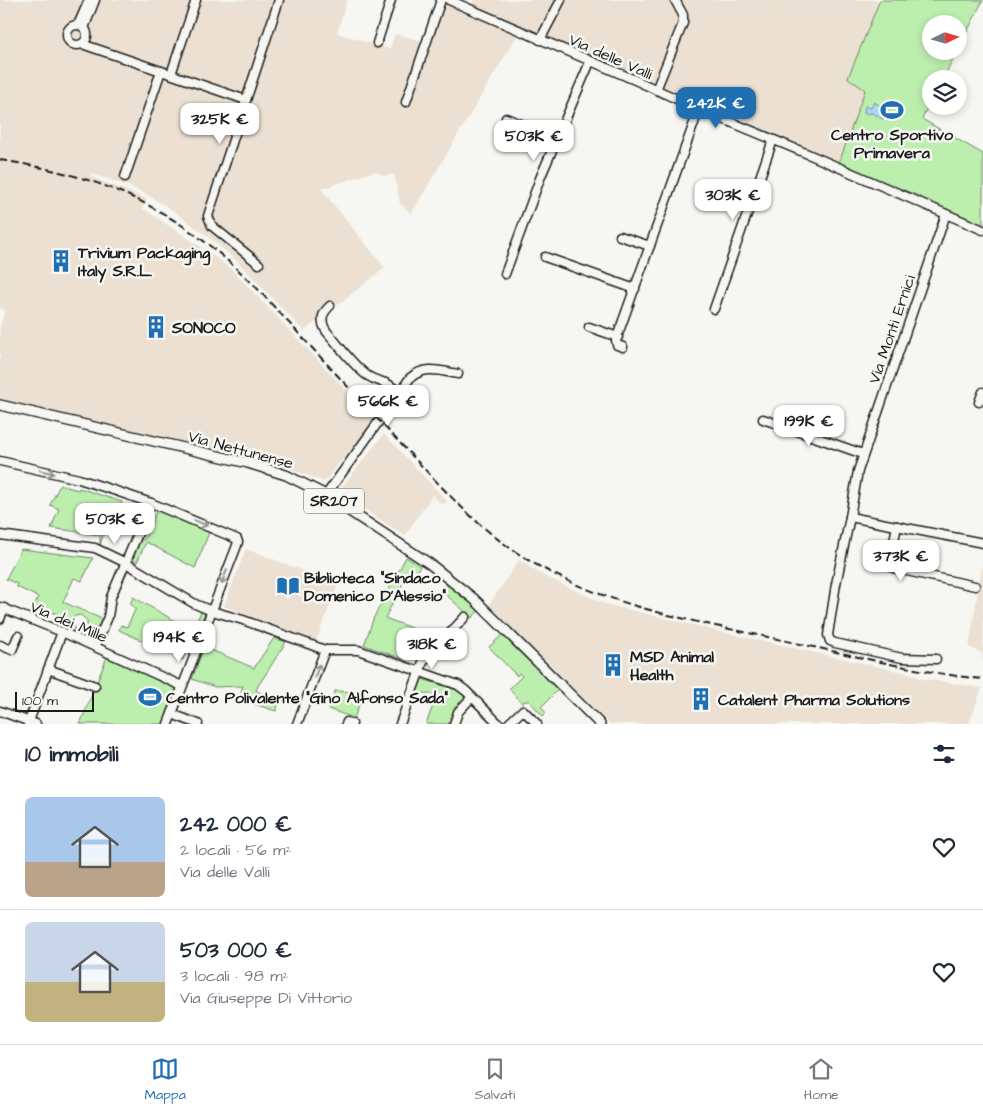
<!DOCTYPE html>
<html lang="it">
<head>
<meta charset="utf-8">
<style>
	body { margin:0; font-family:"Architects Daughter",sans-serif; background:#f6f6f7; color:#1f2937; height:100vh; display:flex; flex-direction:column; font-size:19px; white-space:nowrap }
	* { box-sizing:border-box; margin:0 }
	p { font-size:16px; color:#747a83 }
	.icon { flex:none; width:28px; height:28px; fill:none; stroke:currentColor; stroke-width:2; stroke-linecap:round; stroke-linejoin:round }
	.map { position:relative; height:724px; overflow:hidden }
	.details { display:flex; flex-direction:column; background:#fff; flex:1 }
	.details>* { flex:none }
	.needle { width:32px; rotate:85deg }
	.controls { position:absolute; left:922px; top:15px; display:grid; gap:10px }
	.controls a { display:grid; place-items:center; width:45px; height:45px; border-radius:50%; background:#fff; box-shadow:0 2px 8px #0003; font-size:25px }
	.scale { position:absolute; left:15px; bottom:12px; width:79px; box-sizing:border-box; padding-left:5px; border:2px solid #1c1c1c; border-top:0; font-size:14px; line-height:18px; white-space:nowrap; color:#1c1c1c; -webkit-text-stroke:4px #f6f6f2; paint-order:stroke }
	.price { position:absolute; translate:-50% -42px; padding:0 11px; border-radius:10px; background:#fff; color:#222; font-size:16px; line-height:32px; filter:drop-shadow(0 1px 2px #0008) }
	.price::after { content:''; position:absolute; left:50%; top:30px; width:15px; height:11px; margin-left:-8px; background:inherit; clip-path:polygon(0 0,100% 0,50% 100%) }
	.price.current { background:#1f6fb2; color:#fff }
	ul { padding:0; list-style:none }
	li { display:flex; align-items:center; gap:15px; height:125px; padding:0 25px }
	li+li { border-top:1px solid #e0e1e3 }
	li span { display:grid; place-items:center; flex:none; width:140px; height:100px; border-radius:8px; color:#555 }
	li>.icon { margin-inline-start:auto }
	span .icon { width:60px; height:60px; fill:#fffc; stroke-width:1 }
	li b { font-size:21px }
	h2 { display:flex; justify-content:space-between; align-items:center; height:60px; padding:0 25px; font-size:21px }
	.tab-bar { display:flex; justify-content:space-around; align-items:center; height:70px; border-top:1px solid #e0e1e3; background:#fff; font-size:14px; color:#747a83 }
	.tab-bar a { display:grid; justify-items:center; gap:2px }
	.tab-bar .current { color:#1f6fb2 }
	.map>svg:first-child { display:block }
	.built { fill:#ebe0d1 }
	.green { fill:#bceeae; stroke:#6c8565 }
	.water { fill:#abd7f7; stroke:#728c9f }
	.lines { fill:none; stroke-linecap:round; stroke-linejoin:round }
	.minor-casing { stroke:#1c1c1c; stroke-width:11 }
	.major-casing { stroke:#1c1c1c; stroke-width:12 }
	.minor { stroke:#f6f6f2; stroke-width:8 }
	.major { stroke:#f6f6f2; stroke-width:9 }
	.rail { stroke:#1c1c1c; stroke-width:2; stroke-dasharray:8 4; stroke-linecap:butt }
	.oneway { stroke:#949492 }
	.labels { text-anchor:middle; stroke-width:5; stroke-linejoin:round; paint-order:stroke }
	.shield { fill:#f6f6f2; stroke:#5d5d5c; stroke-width:1 }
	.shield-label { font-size:15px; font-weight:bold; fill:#1c1c1c }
	.street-label { font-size:16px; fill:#1c1c1c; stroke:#f6f6f2 }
	.poi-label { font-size:16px; font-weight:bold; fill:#1c1c1c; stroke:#f6f6f2; text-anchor:start }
</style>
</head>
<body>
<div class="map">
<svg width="983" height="724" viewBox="0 0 983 724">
	<rect width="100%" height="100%" fill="#f6f6f2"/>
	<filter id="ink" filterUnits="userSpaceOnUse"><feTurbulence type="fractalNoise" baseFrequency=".02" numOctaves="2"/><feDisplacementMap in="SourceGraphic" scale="10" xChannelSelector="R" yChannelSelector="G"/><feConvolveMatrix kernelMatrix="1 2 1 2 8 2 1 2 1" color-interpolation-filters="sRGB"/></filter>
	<g filter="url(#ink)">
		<g class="built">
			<path d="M 0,0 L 347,0 L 337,33 L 390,49 L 395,34 L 423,41 L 441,0 L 518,34 L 411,214 L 400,203 L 394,174 L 384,176 L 375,171 L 321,189 L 385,268 L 304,331 L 238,262 L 209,237 L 165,205 L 132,187 L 89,173 L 91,177 L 147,199 L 142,208 L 210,253 L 231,269 L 375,420 L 324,482 L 268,460 L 78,418 L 0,399 L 0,327 L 5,310 L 0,308 Z"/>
			<path d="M 474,0 L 880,0 L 848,78 L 865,89 L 839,163 L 521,27 L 472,4 Z"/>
			<path d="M 384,434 L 447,501 L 442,505 L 432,495 L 405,536 L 338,492 Z"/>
			<path d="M 246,549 L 338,584 L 316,641 L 224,606 Z"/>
			<path d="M 519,560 L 542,575 L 605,604 L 722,632 L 916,675 L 918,678 L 982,688 L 969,724 L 610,724 L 489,605 Z"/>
			<path d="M 983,560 L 983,664 L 982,653 L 969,647 Z"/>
		</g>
		<g class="green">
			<path d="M 880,0 L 983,0 L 959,48 L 959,24 L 931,24 L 931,51 L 957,51 L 943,79 L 931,79 L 931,100 L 922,119 L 983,154 L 983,225 L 839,163 L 865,90 L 848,78 Z"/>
			<path d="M 60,485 L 78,490 L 79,488 L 122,502 L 121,506 L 144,509 L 137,527 L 109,518 L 100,545 L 100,535 L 51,528 L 59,509 L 50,505 Z"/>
			<path d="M 157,510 L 210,530 L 195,568 L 146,542 L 137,562 L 132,559 L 140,539 L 144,540 Z"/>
			<path d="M 21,549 L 93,558 L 82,581 L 74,578 L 63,602 L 102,619 L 95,634 L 84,629 L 87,626 L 87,621 L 81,615 C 75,615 71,618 71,624 L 75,629 L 73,632 L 59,625 L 62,620 L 59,618 L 59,614 L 33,609 L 38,597 L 17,587 L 17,584 L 6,579 Z"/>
			<path d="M 406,557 L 420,566 L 415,575 L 409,571 L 385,618 L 414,629 L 403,659 L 364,645 L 374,617 Z"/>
			<path d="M 450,580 L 481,608 L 472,618 L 443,592 Z"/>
			<path d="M 133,597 L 193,631 L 201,611 L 205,613 L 198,633 L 194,632 L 183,660 L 119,630 L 121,625 L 127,627 L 136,608 L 130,605 Z"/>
			<path d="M 503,634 L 543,671 L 558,690 L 541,707 L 546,713 L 543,716 L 529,701 L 525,701 L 522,703 L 509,689 L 522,676 L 519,673 L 517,676 L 489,647 Z"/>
			<path d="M 274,638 L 286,642 L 258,686 L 256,691 L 280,700 L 276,711 L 239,699 L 243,686 L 215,687 L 192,679 L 204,647 L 254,668 Z"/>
			<path d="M 107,657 L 178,689 L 164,724 L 80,724 Z"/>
			<path d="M 422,679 L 460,691 L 466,698 L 454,710 L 449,724 L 426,724 L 437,695 L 417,692 Z"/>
			<path d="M 335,691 L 364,692 L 354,718 L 328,709 Z"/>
		</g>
		<g class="water">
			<path d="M 874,102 L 888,110 L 883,119 L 872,113 L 867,114 L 864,112 L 865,106 L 871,108 Z"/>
			<path d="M 143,692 L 161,699 L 158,708 L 139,701 Z"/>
		</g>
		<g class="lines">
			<defs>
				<g id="minor">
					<path d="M 449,0 L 635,80 L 699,109 L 808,154 L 983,230"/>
					<circle cx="77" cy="35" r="10"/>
					<path d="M 78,25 L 89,0"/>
					<path d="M 84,28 L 95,0"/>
					<path d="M 540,40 L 561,0"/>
					<path d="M 377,43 L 391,0"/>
					<path d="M 82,44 L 246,100"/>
					<path d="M 171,74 L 196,0"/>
					<path d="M 656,90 L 683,23 L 683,15 L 675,0"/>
					<path d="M 406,102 L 441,0"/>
					<path d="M 506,118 L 556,138"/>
					<path d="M 125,177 L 161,71"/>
					<path d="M 620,236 L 650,246"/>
					<path d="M 545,257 L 635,289"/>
					<path d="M 259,264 L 212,226 L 208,216 L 279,0"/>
					<path d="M 505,274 L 541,176 L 590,62"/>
					<path d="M 330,306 C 321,314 320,322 327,332 C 339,345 353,366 368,376 C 380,384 387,379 398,393"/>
					<path d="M 714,309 L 773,140"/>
					<path d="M 589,327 L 618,337"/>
					<path d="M 623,347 L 617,345 L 616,340 L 699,109"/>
					<path d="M 979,402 L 983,392"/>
					<path d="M 763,419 L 863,454"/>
					<path d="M 0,461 L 79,479 L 113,490 L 151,503 L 237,539 L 238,542 L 236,548 L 168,724"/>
					<path d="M 326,495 L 410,378 C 425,365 441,371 458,374"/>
					<path d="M 850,517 L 983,543"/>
					<path d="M 897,526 L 890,560 L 893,568 L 975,586"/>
					<path d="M 0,535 L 95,548 L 126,563 L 195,604 L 212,611 L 243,620 L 325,650 L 358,650 L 458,685 L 466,691 L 499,724"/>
					<path d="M 0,607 L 62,632 L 182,686"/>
					<path d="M 0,619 L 4,608"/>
					<path d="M 0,645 L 12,650 L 18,636"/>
					<path d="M 95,647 L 108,617 L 111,597 L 151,503"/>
					<path d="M 936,659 L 902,658 L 835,643 L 830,641 L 828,635 L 836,584 L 850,517 L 858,471 L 946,214"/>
					<path d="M 48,669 L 95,686"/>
					<path d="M 0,711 L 36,724"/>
					<path d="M 172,714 L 198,724"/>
					<path d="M 28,724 L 62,632"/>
					<path d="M 297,724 L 325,650"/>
					<path d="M 346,724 L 347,722 L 352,724"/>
					<path d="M 400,724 L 423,662 L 465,617"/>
					<path d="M 454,724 L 458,712 L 472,697"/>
					<path d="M 508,724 L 523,710 L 537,724"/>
				</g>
				<path id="major" d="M 0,405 L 248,463 L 286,475 L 322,493 L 430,564 L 474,599 L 600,724"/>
			</defs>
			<use href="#minor" class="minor-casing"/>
			<use href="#major" class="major-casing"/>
			<use href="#minor" class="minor"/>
			<use href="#major" class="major"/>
			<path class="rail" d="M 0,160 C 108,177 175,208 254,285 C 302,337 350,389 398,441 C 432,476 464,514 503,543 C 590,607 698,621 800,644 C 861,657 921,673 983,679"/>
		</g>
		<defs><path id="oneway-shaft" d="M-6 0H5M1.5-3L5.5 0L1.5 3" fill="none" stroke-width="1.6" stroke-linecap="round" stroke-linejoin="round" transform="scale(1.25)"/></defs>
		<g class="oneway">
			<use href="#oneway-shaft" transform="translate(47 472) rotate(13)"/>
			<use href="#oneway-shaft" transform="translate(201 523) rotate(22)"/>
			<use href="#oneway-shaft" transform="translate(224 577) rotate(112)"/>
			<use href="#oneway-shaft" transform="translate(317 671) rotate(-69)"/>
		</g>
	</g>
	<defs>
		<symbol id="stadium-bare" viewBox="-9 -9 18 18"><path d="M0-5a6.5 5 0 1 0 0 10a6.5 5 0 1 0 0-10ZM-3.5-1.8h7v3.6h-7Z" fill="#1f6fb2" stroke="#f6f6f2" stroke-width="2.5" paint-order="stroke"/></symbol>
		<symbol id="building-bare" viewBox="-9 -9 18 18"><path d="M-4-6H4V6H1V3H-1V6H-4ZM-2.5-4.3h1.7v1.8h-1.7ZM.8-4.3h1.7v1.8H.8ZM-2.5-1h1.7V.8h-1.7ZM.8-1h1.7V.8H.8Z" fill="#1f6fb2" stroke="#f6f6f2" stroke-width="2.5" paint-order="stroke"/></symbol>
		<symbol id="library-bare" viewBox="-9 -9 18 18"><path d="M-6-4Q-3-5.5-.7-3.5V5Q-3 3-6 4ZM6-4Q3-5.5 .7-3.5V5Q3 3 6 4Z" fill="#1f6fb2" stroke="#f6f6f2" stroke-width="2.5" paint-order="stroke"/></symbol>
	</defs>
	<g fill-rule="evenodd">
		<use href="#stadium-bare" x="876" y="94" width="32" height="32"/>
		<use href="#building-bare" x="45" y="245" width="32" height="32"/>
		<use href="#building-bare" x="140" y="311" width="32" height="32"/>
		<use href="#library-bare" x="272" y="570" width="32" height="32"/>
		<use href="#building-bare" x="597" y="649" width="32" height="32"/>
		<use href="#stadium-bare" x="134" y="681" width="32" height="32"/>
		<use href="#building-bare" x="685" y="683" width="32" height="32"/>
	</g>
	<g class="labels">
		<rect class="shield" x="304" y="488.5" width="60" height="25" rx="4"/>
		<g class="shield-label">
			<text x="334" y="506">SR207</text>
		</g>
		<g class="street-label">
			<text transform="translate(611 56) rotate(24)" y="6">Via delle Valli</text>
			<text transform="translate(891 329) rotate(-71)" y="6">Via Monti Ernici</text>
			<text transform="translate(241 449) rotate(15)" y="6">Via Nettunense</text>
			<text transform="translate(69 621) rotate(23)" y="6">Via dei Mille</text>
		</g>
		<g class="poi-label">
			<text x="892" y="140" text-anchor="middle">Centro Sportivo<tspan x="892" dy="18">Primavera</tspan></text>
			<text x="78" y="258">Trivium Packaging<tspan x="78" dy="18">Italy S.R.L.</tspan></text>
			<text x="172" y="333">SONOCO</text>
			<text x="304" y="583">Biblioteca "Sindaco<tspan x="304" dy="18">Domenico D'Alessio"</tspan></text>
			<text x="630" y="662">MSD Animal<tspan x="630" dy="18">Health</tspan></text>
			<text x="166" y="703">Centro Polivalente "Gino Alfonso Sada"</text>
			<text x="718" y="705">Catalent Pharma Solutions</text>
		</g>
	</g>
</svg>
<div class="controls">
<a><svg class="needle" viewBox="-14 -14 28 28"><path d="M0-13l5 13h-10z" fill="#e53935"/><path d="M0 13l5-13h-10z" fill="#747a83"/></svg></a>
<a><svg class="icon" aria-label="layers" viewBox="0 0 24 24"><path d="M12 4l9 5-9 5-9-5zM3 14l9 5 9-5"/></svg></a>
</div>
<div class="scale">100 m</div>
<b class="price current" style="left:716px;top:129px">242K €</b>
<b class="price" style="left:220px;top:145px">325K €</b>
<b class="price" style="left:534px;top:162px">503K €</b>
<b class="price" style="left:733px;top:221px">303K €</b>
<b class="price" style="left:388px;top:427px">566K €</b>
<b class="price" style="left:809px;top:447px">199K €</b>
<b class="price" style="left:115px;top:545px">503K €</b>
<b class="price" style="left:901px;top:582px">373K €</b>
<b class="price" style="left:179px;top:663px">194K €</b>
<b class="price" style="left:432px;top:670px">318K €</b>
</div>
<section class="details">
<h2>10 immobili<svg class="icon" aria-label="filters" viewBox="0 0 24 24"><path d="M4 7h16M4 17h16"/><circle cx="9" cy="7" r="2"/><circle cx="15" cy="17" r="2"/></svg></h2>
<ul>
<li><span style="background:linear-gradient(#a9c7e8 65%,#b9a48a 0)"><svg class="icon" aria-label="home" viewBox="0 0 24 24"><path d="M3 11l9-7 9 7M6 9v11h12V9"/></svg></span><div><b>242 000 €</b><p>2 locali · 56 m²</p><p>Via delle Valli</p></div><svg class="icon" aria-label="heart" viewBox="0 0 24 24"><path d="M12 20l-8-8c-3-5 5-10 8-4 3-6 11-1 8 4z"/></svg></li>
<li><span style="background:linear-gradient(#c9d6e8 60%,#c2b280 0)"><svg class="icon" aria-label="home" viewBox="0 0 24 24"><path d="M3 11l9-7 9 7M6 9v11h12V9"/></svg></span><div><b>503 000 €</b><p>3 locali · 98 m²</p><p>Via Giuseppe Di Vittorio</p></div><svg class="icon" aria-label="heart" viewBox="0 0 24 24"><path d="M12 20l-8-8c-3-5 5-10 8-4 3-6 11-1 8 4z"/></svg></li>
</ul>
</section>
<nav class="tab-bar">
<a class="current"><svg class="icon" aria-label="map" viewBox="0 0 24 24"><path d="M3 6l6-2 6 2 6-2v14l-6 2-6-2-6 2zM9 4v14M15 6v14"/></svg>Mappa</a>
<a><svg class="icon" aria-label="saved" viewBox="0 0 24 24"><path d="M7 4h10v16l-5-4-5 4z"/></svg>Salvati</a>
<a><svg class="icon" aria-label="home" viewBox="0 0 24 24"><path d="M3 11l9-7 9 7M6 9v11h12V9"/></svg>Home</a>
</nav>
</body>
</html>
